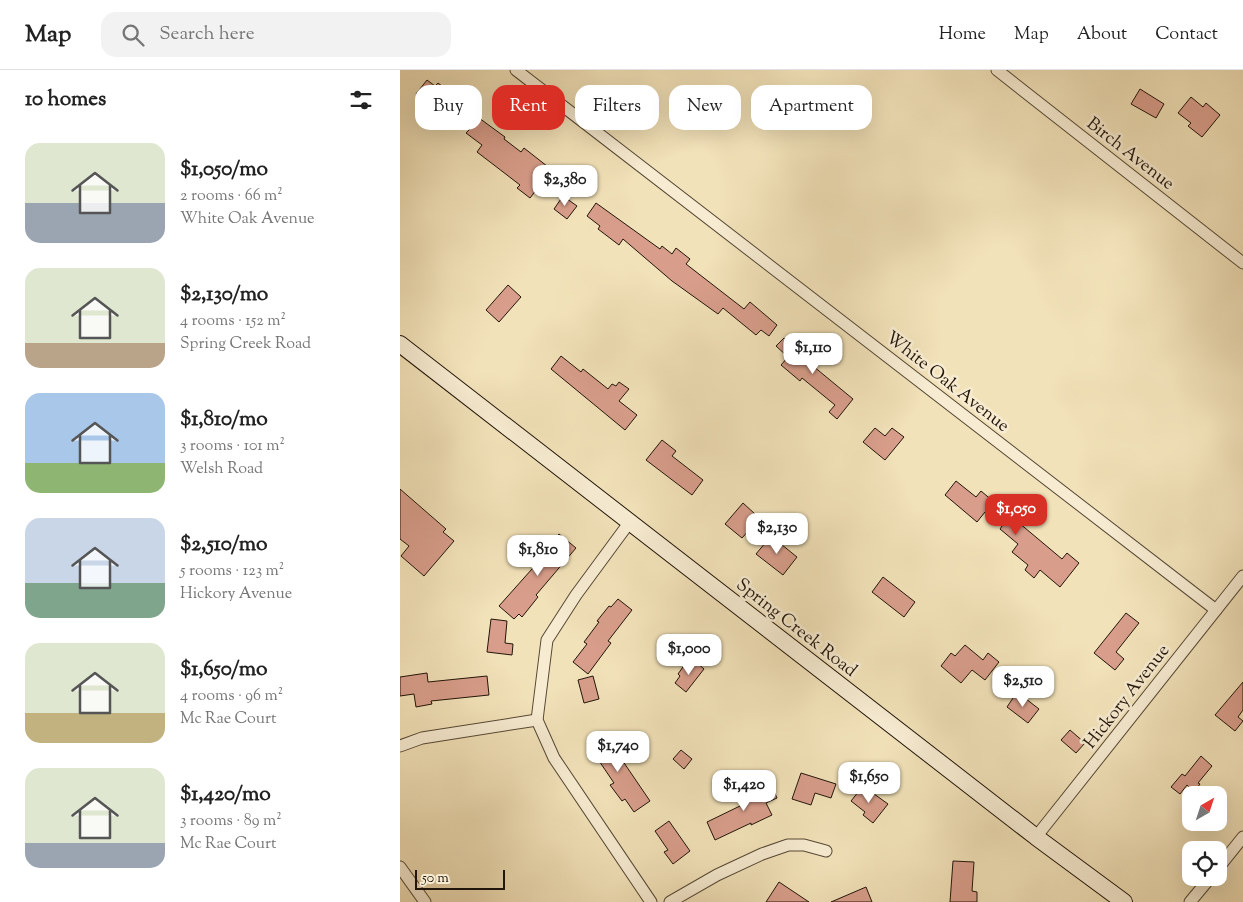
<!DOCTYPE html>
<html lang="en">
<head>
<meta charset="utf-8">
<style>
	body { margin:0; font-family:"Sorts Mill Goudy",serif; background:#f2f2f2; color:#222; height:100vh; display:flex; flex-direction:column; font-size:19px; white-space:nowrap }
	* { box-sizing:border-box; margin:0 }
	p { font-size:16px; color:#767676 }
	.icon { flex:none; width:28px; height:28px; fill:none; stroke:currentColor; stroke-width:2; stroke-linecap:round; stroke-linejoin:round }
	.map { position:relative; flex:1; overflow:hidden }
	.details { display:flex; flex-direction:column; background:#fff; width:400px }
	.details>* { flex:none }
	.banner { position:absolute; left:15px; top:15px; width:475px; height:45px; display:flex; gap:10px }
	.needle { width:32px; rotate:39deg }
	.tools { position:absolute; left:782px; top:716px; display:grid; gap:10px }
	.tools a { display:grid; place-items:center; width:45px; height:45px; border-radius:10px; background:#fff; box-shadow:0 5px 20px #0002; font-size:25px }
	.scale { position:absolute; left:15px; bottom:12px; width:90px; box-sizing:border-box; padding-left:5px; border:2px solid #221509; border-top:0; font-size:14px; line-height:18px; white-space:nowrap; color:#221509; -webkit-text-stroke:4px #f7ecd2; paint-order:stroke }
	.price { position:absolute; translate:-50% -42px; padding:0 11px; border-radius:10px; background:#fff; color:#222; font-size:16px; line-height:32px; filter:drop-shadow(0 1px 2px #0008) }
	.price::after { content:''; position:absolute; left:50%; top:30px; width:15px; height:11px; margin-left:-8px; background:inherit; clip-path:polygon(0 0,100% 0,50% 100%) }
	.price.on { background:#d93025; color:#fff }
	ul { padding:0; list-style:none }
	li { display:flex; align-items:center; gap:15px; height:125px; padding:0 25px }
	li span { display:grid; place-items:center; flex:none; width:140px; height:100px; border-radius:15px; color:#555 }
	li>.icon { margin-inline-start:auto }
	span .icon { width:60px; height:60px; fill:#fffc; stroke-width:1 }
	li b { font-size:21px }
	h2 { display:flex; justify-content:space-between; align-items:center; height:60px; padding:0 25px; font-size:21px }
	.chip { padding:0 18px; border-radius:15px; background:#fff; box-shadow:0 5px 20px #0002; font-size:18px; line-height:45px }
	.chip.on { background:#d93025; color:#fff }
	header { display:flex; align-items:center; gap:30px; box-sizing:border-box; height:70px; padding:0 25px; background:#fff; border-bottom:1px solid #e0e0e0 }
	header strong { font-size:24px }
	nav { display:flex; gap:28px; margin-inline-start:auto; font-size:18px }
	.search { width:350px; height:45px; background:#f2f2f2; display:flex; align-items:center; gap:12px; box-sizing:border-box; padding:0 18px; border-radius:15px; color:#767676; font-size:19px }
	main { display:flex; flex:1; min-height:0 }
	.map>svg:first-child { display:block }
	.building { fill:#d89e8b; stroke:#221509 }
	.lines { fill:none; stroke-linecap:round; stroke-linejoin:round }
	.minor-casing { stroke:#564835; stroke-width:13 }
	.secondary-casing { stroke:#221509; stroke-width:18 }
	.minor { stroke:#f7ecd2; stroke-width:11 }
	.secondary { stroke:#f7ecd2; stroke-width:16 }
	.labels { text-anchor:middle; stroke-width:5; stroke-linejoin:round; paint-order:stroke }
	.street-label { font-size:18px; fill:#221509; stroke:#f7ecd2 }
</style>
</head>
<body>
<header>
<strong>Map</strong>
<div class="search"><svg class="icon" aria-label="search" viewBox="0 0 24 24"><circle cx="10" cy="10" r="6"/><path d="M15 15l6 6"/></svg>Search here</div>
<nav><a>Home</a><a>Map</a><a>About</a><a>Contact</a></nav>
</header>
<main>
<section class="details">
<h2>10 homes<svg class="icon" aria-label="filters" viewBox="0 0 24 24"><path d="M4 7h16M4 17h16"/><circle cx="9" cy="7" r="2"/><circle cx="15" cy="17" r="2"/></svg></h2>
<ul>
<li><span style="background:linear-gradient(#dfe7d0 60%,#9aa5b1 0)"><svg class="icon" aria-label="home" viewBox="0 0 24 24"><path d="M3 11l9-7 9 7M6 9v11h12V9"/></svg></span><div><b>$1,050/mo</b><p>2 rooms · 66 m²</p><p>White Oak Avenue</p></div></li>
<li><span style="background:linear-gradient(#dfe7d0 75%,#b9a48a 0)"><svg class="icon" aria-label="home" viewBox="0 0 24 24"><path d="M3 11l9-7 9 7M6 9v11h12V9"/></svg></span><div><b>$2,130/mo</b><p>4 rooms · 152 m²</p><p>Spring Creek Road</p></div></li>
<li><span style="background:linear-gradient(#a9c7e8 70%,#8fb573 0)"><svg class="icon" aria-label="home" viewBox="0 0 24 24"><path d="M3 11l9-7 9 7M6 9v11h12V9"/></svg></span><div><b>$1,810/mo</b><p>3 rooms · 101 m²</p><p>Welsh Road</p></div></li>
<li><span style="background:linear-gradient(#c9d6e8 65%,#7fa58c 0)"><svg class="icon" aria-label="home" viewBox="0 0 24 24"><path d="M3 11l9-7 9 7M6 9v11h12V9"/></svg></span><div><b>$2,510/mo</b><p>5 rooms · 123 m²</p><p>Hickory Avenue</p></div></li>
<li><span style="background:linear-gradient(#dfe7d0 70%,#c2b280 0)"><svg class="icon" aria-label="home" viewBox="0 0 24 24"><path d="M3 11l9-7 9 7M6 9v11h12V9"/></svg></span><div><b>$1,650/mo</b><p>4 rooms · 96 m²</p><p>Mc Rae Court</p></div></li>
<li><span style="background:linear-gradient(#dfe7d0 75%,#9aa5b1 0)"><svg class="icon" aria-label="home" viewBox="0 0 24 24"><path d="M3 11l9-7 9 7M6 9v11h12V9"/></svg></span><div><b>$1,420/mo</b><p>3 rooms · 89 m²</p><p>Mc Rae Court</p></div></li>
</ul>
</section>
<div class="map">
<svg width="843" height="832" viewBox="0 0 843 832">
	<rect width="100%" height="100%" fill="#f2e2b9"/>
	<filter id="stains"><feTurbulence type="fractalNoise" baseFrequency=".004" numOctaves="4"/><feColorMatrix values="0 0 0 0 .2 0 0 0 0 .09 0 0 0 0 .02 0 0 0 .5 -.17"/></filter>
	<radialGradient id="worn" r=".72"><stop offset=".6" stop-color="#630" stop-opacity="0"/><stop offset="1" stop-color="#630" stop-opacity=".3"/></radialGradient>
	<g class="building">
		<path d="M 27,10 L 35,16 L 38,13 L 51,23 L 49,26 L 105,67 L 104,69 L 121,82 L 124,78 L 152,100 L 130,128 L 117,118 L 120,115 L 77,82 L 82,75 L 66,63 L 70,59 L 51,44 L 48,49 L 16,24 Z"/>
		<path d="M 740,19 L 764,34 L 756,48 L 731,34 Z"/>
		<path d="M 791,27 L 803,37 L 806,33 L 820,45 L 802,67 L 788,56 L 791,53 L 778,43 Z"/>
		<path d="M 163,126 L 177,136 L 167,149 L 154,139 Z"/>
		<path d="M 196,133 L 260,179 L 262,176 L 272,184 L 276,178 L 290,189 L 286,194 L 344,239 L 350,232 L 377,255 L 369,266 L 361,260 L 356,265 L 323,238 L 318,244 L 272,211 L 223,169 L 219,175 L 198,159 L 200,156 L 187,146 Z"/>
		<path d="M 108,215 L 121,227 L 99,252 L 86,240 Z"/>
		<path d="M 384,268 L 394,276 L 397,273 L 409,283 L 412,279 L 421,286 L 413,296 L 453,329 L 437,349 L 429,342 L 435,335 L 402,308 L 400,311 L 381,295 L 388,287 L 376,276 Z"/>
		<path d="M 161,286 L 181,302 L 183,299 L 208,319 L 212,314 L 216,316 L 219,312 L 229,319 L 219,331 L 237,345 L 225,360 L 151,299 Z"/>
		<path d="M 475,358 L 485,366 L 492,358 L 504,367 L 485,390 L 463,372 Z"/>
		<path d="M 262,370 L 276,381 L 272,386 L 303,410 L 292,425 L 246,390 Z"/>
		<path d="M 556,411 L 576,427 L 581,421 L 662,489 L 667,483 L 679,493 L 660,517 L 640,500 L 634,508 L 625,500 L 628,495 L 612,482 L 618,474 L 600,459 L 602,456 L 585,442 L 577,452 L 545,425 Z"/>
		<path d="M 0,419 L 46,459 L 43,462 L 54,471 L 24,506 L 1,486 L 9,476 L 0,469 Z"/>
		<path d="M 343,433 L 355,444 L 347,454 L 351,458 L 342,468 L 325,454 Z"/>
		<path d="M 159,464 L 176,478 L 136,525 L 138,527 L 122,547 L 119,544 L 114,549 L 99,536 L 140,490 L 134,485 L 144,474 L 148,477 Z"/>
		<path d="M 371,466 L 397,487 L 383,505 L 356,484 Z"/>
		<path d="M 483,507 L 515,532 L 504,547 L 472,522 Z"/>
		<path d="M 218,529 L 232,540 L 208,571 L 211,573 L 188,604 L 173,592 L 187,574 L 184,572 L 199,552 L 197,551 L 209,536 L 211,537 Z"/>
		<path d="M 726,543 L 739,553 L 716,582 L 724,589 L 715,600 L 694,583 Z"/>
		<path d="M 91,549 L 107,551 L 105,573 L 113,574 L 112,585 L 87,582 Z"/>
		<path d="M 565,575 L 583,590 L 588,583 L 599,592 L 585,610 L 572,600 L 561,613 L 541,596 L 551,583 L 555,586 Z"/>
		<path d="M 295,591 L 304,599 L 286,622 L 275,613 L 280,606 L 278,604 L 285,594 L 290,598 Z"/>
		<path d="M 27,603 L 28,612 L 87,606 L 89,625 L 31,631 L 32,634 L 16,637 L 14,624 L 0,626 L 0,607 Z"/>
		<path d="M 193,606 L 199,629 L 184,633 L 178,610 Z"/>
		<path d="M 843,612 L 843,640 L 838,647 L 843,651 L 835,661 L 815,645 Z"/>
		<path d="M 617,622 L 639,639 L 628,653 L 607,637 Z"/>
		<path d="M 670,660 L 685,673 L 676,683 L 661,670 Z"/>
		<path d="M 203,662 L 250,731 L 234,742 L 225,729 L 222,731 L 210,715 L 214,713 L 187,673 Z"/>
		<path d="M 281,680 L 292,689 L 284,699 L 273,689 Z"/>
		<path d="M 801,686 L 812,696 L 798,713 L 800,714 L 794,722 L 787,715 L 780,724 L 771,717 L 782,704 L 785,706 Z"/>
		<path d="M 401,703 L 436,714 L 431,728 L 415,723 L 411,735 L 392,729 Z"/>
		<path d="M 370,713 L 377,728 L 366,733 L 372,745 L 351,755 L 351,753 L 315,770 L 307,752 L 342,735 L 337,723 L 348,717 L 350,722 Z"/>
		<path d="M 463,716 L 488,734 L 473,753 L 463,745 L 465,742 L 451,731 Z"/>
		<path d="M 269,751 L 290,781 L 273,794 L 264,782 L 268,780 L 255,761 Z"/>
		<path d="M 553,791 L 574,792 L 572,821 L 577,822 L 577,832 L 550,832 Z"/>
		<path d="M 379,812 L 409,832 L 366,832 Z"/>
		<path d="M 466,817 L 472,832 L 431,832 Z"/>
	</g>
	<g class="lines">
		<defs>
			<g id="minor">
				<path d="M 116,0 L 816,540"/>
				<path d="M 597,0 L 843,193"/>
				<path d="M 229,453 L 176,525 L 147,570 L 137,650 L 154,688 L 251,832"/>
				<path d="M 0,676 L 22,668 L 137,650"/>
				<path d="M 636,767 L 843,506"/>
				<path d="M 0,797 L 25,832"/>
				<path d="M 819,797 L 843,767"/>
				<path d="M 270,832 L 317,805 L 362,784 L 388,775 L 404,775 L 426,781"/>
				<path d="M 790,832 L 810,808"/>
			</g>
			<path id="secondary" d="M 0,274 L 636,767 L 724,832"/>
		</defs>
		<use href="#minor" class="minor-casing"/>
		<use href="#secondary" class="secondary-casing"/>
		<use href="#minor" class="minor"/>
		<use href="#secondary" class="secondary"/>
	</g>
	<g class="labels">
		<g class="street-label">
			<text transform="translate(731 83) rotate(38)" y="6">Birch Avenue</text>
			<text transform="translate(548 311) rotate(38)" y="6">White Oak Avenue</text>
			<text transform="translate(397 557) rotate(38)" y="6">Spring Creek Road</text>
			<text transform="translate(726 626) rotate(-52)" y="6">Hickory Avenue</text>
		</g>
	</g>
	<rect width="100%" height="100%" filter="url(#stains)"/>
	<rect width="100%" height="100%" fill="url(#worn)"/>
</svg>
<div class="tools">
<a><svg class="needle" viewBox="-14 -14 28 28"><path d="M0-13l5 13h-10z" fill="#e53935"/><path d="M0 13l5-13h-10z" fill="#767676"/></svg></a>
<a><svg class="icon" aria-label="locate" viewBox="0 0 24 24"><circle cx="12" cy="12" r="6"/><path d="M12 2v4M12 18v4M2 12h4M18 12h4"/></svg></a>
</div>
<div class="scale">50 m</div>
<b class="price" style="left:165px;top:137px">$2,380</b>
<b class="price" style="left:413px;top:305px">$1,110</b>
<b class="price on" style="left:616px;top:466px">$1,050</b>
<b class="price" style="left:377px;top:485px">$2,130</b>
<b class="price" style="left:138px;top:507px">$1,810</b>
<b class="price" style="left:289px;top:606px">$1,000</b>
<b class="price" style="left:623px;top:638px">$2,510</b>
<b class="price" style="left:218px;top:703px">$1,740</b>
<b class="price" style="left:469px;top:734px">$1,650</b>
<b class="price" style="left:344px;top:742px">$1,420</b>
<div class="banner">
<a class="chip">Buy</a>
<a class="chip on">Rent</a>
<a class="chip">Filters</a>
<a class="chip">New</a>
<a class="chip">Apartment</a>
</div>
</div>
</main>
</body>
</html>
